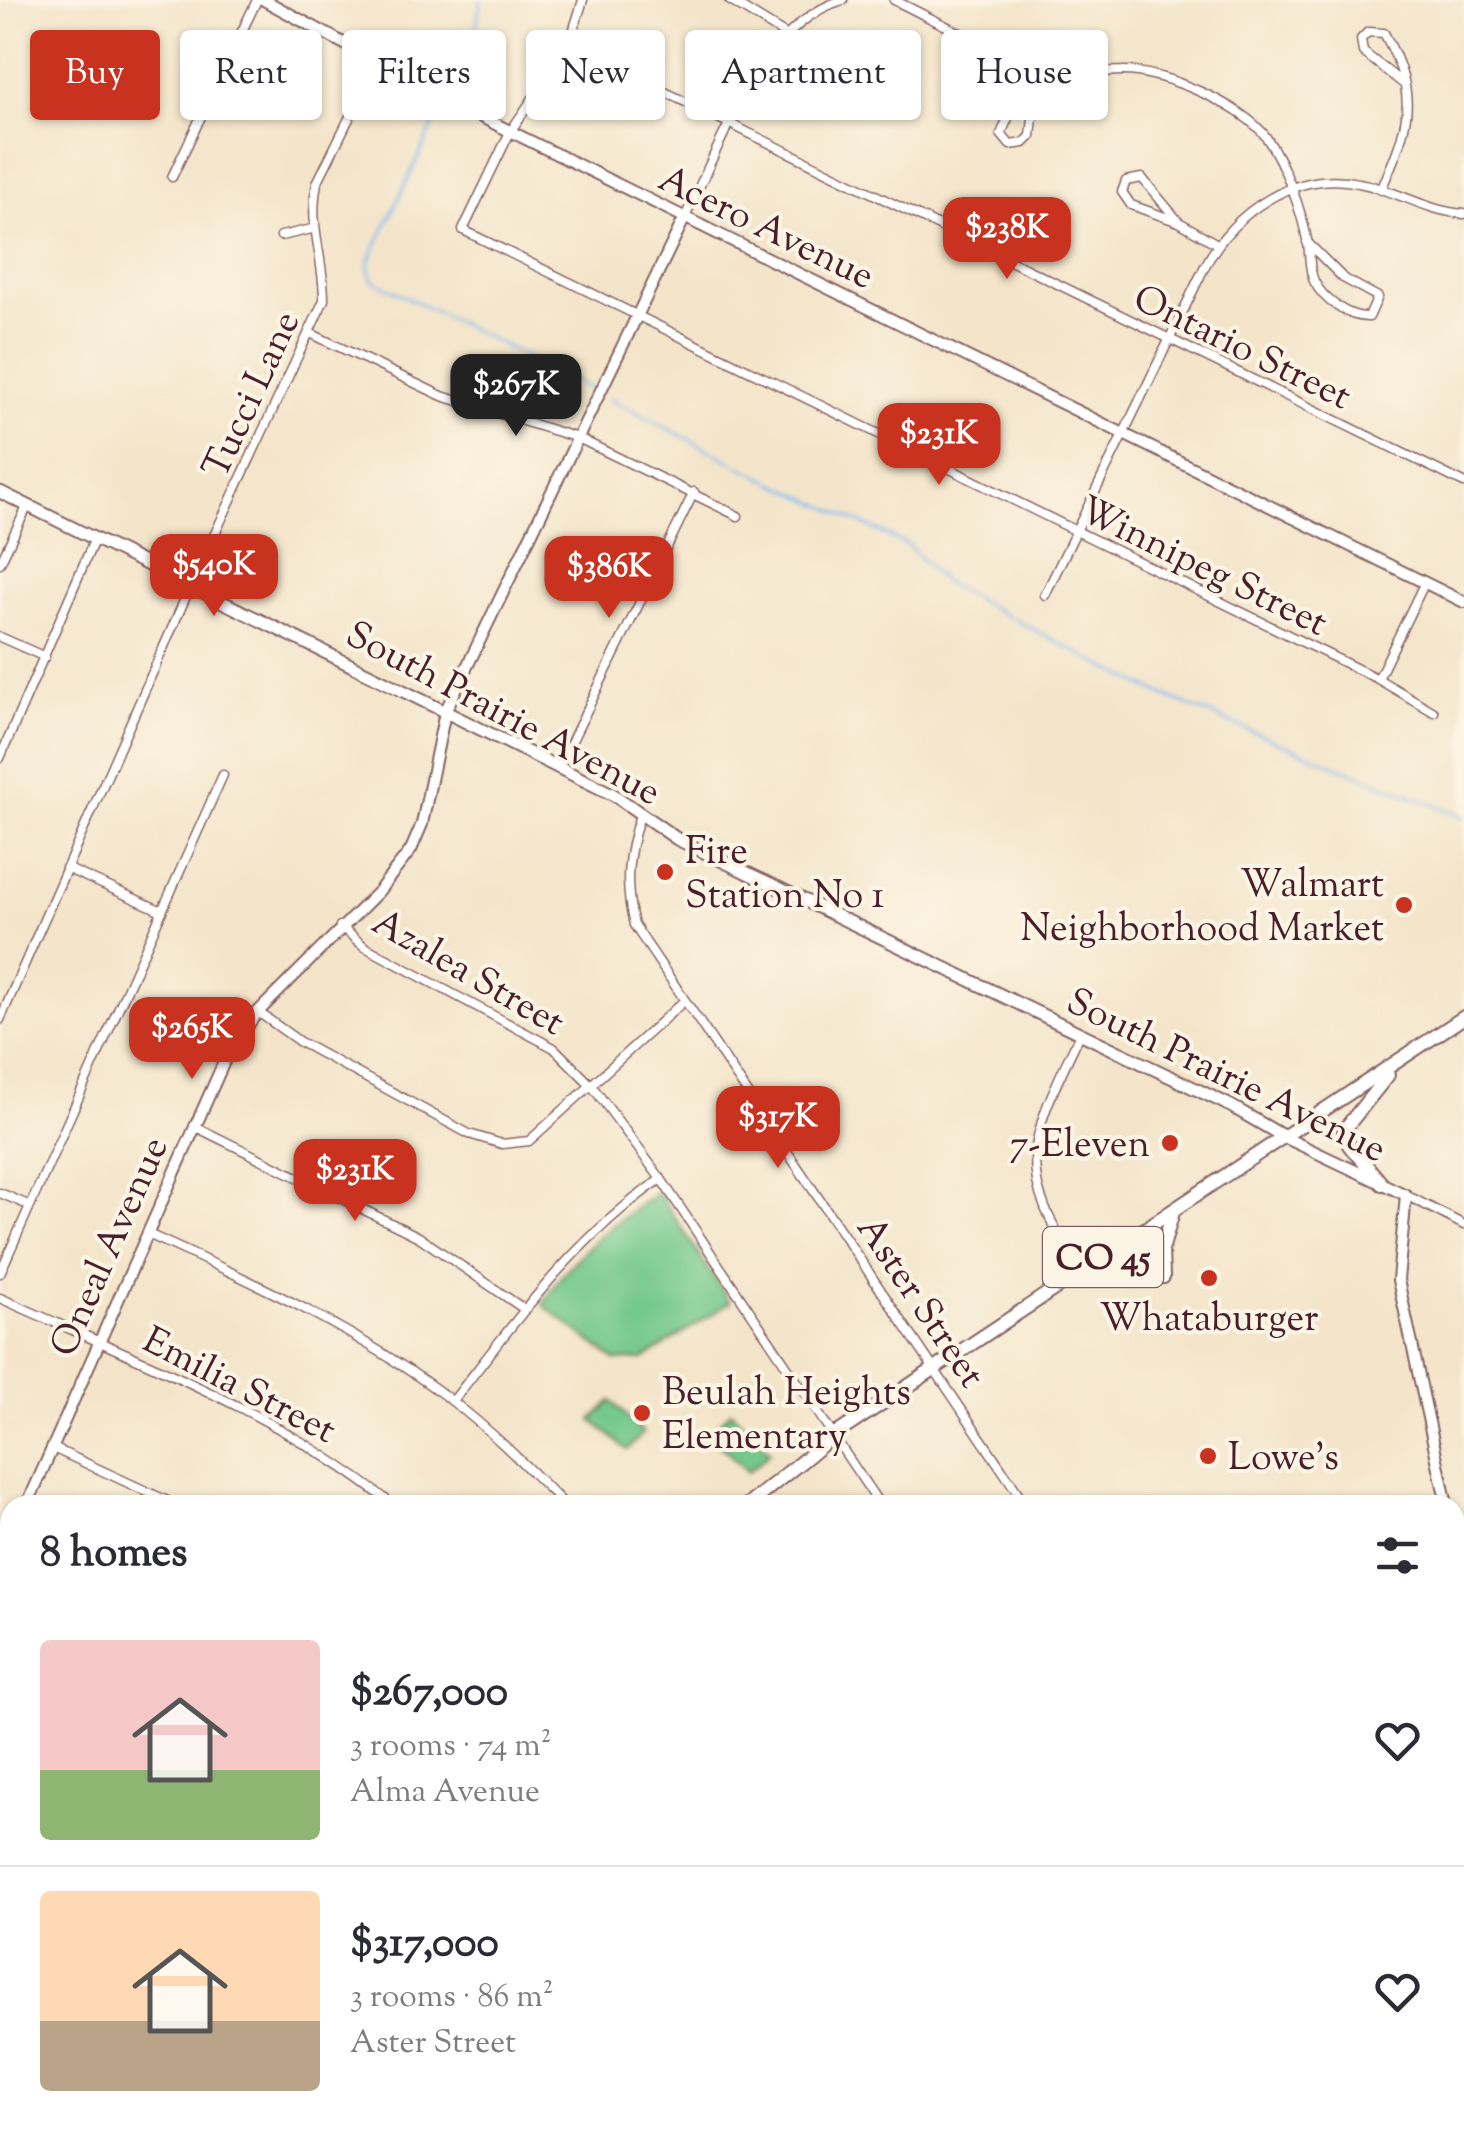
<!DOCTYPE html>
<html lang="en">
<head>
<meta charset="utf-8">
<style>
	body { margin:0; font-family:"Sorts Mill Goudy",serif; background:#f7f7f7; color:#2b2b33; height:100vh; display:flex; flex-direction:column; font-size:38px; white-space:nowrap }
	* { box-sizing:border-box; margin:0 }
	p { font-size:32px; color:#7c7c81 }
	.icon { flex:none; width:55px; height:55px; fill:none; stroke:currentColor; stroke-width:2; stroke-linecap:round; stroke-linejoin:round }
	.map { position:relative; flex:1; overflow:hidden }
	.details { position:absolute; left:0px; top:1495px; width:1465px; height:640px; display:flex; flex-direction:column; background:#fff; border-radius:30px 30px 0 0; box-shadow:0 2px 8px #0004 }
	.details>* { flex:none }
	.hud { position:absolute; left:30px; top:30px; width:1405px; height:90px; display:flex; gap:20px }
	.price { position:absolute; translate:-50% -85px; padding:0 22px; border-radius:20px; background:#c8321e; color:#fff; font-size:32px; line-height:65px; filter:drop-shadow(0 2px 5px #0008) }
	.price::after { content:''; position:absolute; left:50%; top:60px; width:30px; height:22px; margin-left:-15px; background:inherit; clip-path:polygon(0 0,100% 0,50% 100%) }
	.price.current { background:#222; color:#fff }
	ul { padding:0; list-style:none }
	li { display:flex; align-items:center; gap:30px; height:250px; padding:0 40px }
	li+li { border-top:2px solid #e1e1e2 }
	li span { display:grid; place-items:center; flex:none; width:280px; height:200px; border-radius:10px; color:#555 }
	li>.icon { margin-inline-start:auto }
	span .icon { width:120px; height:120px; fill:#fffc; stroke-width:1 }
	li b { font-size:42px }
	h2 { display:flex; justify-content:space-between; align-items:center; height:120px; padding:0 40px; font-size:42px }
	.tag { padding:0 35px; border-radius:10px; background:#fff; box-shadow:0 2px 8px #0004; font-size:35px; line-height:90px }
	.tag.current { background:#c8321e; color:#fff }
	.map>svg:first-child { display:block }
	.green { fill:#75c98d; stroke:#60745c; stroke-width:2.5 }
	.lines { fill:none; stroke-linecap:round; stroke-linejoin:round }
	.stream { stroke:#7ebbf1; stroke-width:2.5 }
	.minor-casing { stroke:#866463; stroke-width:11 }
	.tertiary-casing { stroke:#866463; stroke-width:14 }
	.secondary-casing { stroke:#866463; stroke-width:15 }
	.primary-casing { stroke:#866463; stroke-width:16 }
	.minor { stroke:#fff; stroke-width:8 }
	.tertiary { stroke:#fff; stroke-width:10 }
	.secondary { stroke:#fff; stroke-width:11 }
	.primary { stroke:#fff; stroke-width:12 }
	.poi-dot { fill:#c8321e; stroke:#fcf5e5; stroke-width:4 }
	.labels { text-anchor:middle; stroke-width:8; stroke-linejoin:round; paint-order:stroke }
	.shield { fill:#fcf5e5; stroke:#7f5f63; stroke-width:2.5 }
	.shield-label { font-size:35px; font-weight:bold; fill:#4a1f2b }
	.street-label { font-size:38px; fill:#4a1f2b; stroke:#fcf5e5 }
	.poi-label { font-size:38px; fill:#4a1f2b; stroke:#fcf5e5; text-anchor:start }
</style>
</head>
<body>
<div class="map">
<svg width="1464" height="2135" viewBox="0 0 1464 2135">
	<rect width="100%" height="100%" fill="#fcf5e5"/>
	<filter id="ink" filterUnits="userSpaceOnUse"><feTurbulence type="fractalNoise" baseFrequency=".01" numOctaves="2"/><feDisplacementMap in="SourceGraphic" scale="20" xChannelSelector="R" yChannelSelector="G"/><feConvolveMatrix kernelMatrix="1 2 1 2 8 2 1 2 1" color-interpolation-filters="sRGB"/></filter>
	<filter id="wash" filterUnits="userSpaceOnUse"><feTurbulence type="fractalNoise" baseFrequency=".0048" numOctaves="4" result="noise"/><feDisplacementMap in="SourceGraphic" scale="40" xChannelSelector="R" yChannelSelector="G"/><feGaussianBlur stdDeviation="2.25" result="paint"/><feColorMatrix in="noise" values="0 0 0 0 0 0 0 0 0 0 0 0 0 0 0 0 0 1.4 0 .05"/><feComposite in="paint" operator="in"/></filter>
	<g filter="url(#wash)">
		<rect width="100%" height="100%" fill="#f4e5ca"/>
		<g class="green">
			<path d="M 658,1192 L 730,1302 L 644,1359 L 616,1361 L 543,1305 C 568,1257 615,1222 658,1192 Z"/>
			<path d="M 611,1401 L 643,1433 L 627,1450 L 592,1420 Z"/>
			<path d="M 731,1411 L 770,1452 L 748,1472 L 709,1434 Z"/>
		</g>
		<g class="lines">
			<g class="stream">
				<path d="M 449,92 L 473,45 L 481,0"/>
				<path d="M 442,108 L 372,254 L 368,266 L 372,280 L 591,389"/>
				<path d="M 609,398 L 761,477 L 908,545 L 943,582 L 1103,666 L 1174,700 L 1464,817"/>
			</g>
		</g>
	</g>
	<g filter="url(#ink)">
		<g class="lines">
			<defs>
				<g id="minor">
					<path d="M 583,0 L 569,45 L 510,132 L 463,230 L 1378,679 L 1434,712"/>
					<path d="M 729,0 L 786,35"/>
					<path d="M 894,0 L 1038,72 C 1067,79 1093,71 1122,71 C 1161,70 1243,105 1266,137 C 1286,166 1301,209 1308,244 C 1310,256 1309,270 1314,281 C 1323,300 1349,318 1369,317 L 1378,297 L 1343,278 L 1307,242"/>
					<path d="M 569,45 L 1464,483"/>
					<path d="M 1030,69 L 1001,134 L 1010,145 L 1024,143 L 1031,136 L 1038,72"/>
					<path d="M 172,177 L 257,0"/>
					<path d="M 1381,190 C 1409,125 1420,98 1384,33 L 1368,32 L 1361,39 L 1363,52 L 1405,85"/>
					<path d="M 684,219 C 720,148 761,23 843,0"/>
					<path d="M 1179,222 L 1142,178 L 1126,181 L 1122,192 L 1131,205 L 1179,222 L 1217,244"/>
					<path d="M 281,236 L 312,229"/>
					<path d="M 310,333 L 442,396 L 578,438 L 738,516"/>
					<path d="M 0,563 L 28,505"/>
					<path d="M 1045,595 L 1205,266 C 1234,212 1295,169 1359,183 C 1396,190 1426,211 1464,214"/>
					<path d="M 0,637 L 45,657"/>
					<path d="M 1378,679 L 1424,584"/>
					<path d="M 0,758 L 95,538"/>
					<path d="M 559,767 L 694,492"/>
					<path d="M 640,815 C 627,855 624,884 634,925 L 1026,1505"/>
					<path d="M 66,868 L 162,911"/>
					<path d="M 340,926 L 365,947 L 554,1048 L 592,1086 L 661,1179 L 880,1505"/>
					<path d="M 258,1012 L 300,1042 L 469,1134 L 502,1144 L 529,1141 L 684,1001"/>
					<path d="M 0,1020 L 191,585 L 324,300 C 324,258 308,224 317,183 L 378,60"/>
					<path d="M 1080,1034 C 1031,1137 1009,1172 1083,1270"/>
					<path d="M 194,1126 L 419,1237 L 524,1309"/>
					<path d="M 0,1193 L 28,1205"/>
					<path d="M 1406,1195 L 1464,1225"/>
					<path d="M 148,1234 C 254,1282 359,1330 452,1401 C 493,1432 529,1469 565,1505"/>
					<path d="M 0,1273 L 223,775"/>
					<path d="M 0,1298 C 135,1359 276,1411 393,1505"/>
					<path d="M 453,1401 C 517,1319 575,1238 661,1179"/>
					<path d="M 53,1448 L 176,1505"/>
					<path d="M 0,1678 L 10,1683"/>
					<path d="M 0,1848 L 10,1853"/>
					<path d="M 1162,2125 L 1168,2135"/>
					<path d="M 1292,2125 L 1298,2135"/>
					<path d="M 1444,2125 L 1451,2135"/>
					<path d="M 0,2126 L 20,2135"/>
					<path d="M 402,2135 L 407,2125"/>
					<path d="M 532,2135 L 536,2125"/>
					<path d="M 654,2135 L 658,2125"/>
					<path d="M 776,2135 L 781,2125"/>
					<path d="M 899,2135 L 904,2125"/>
					<path d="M 1024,2135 L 1034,2125"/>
				</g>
				<g id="tertiary">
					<path d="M 264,0 L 457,105 L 1464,602"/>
					<path d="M 1286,1138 L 1406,1195 L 1398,1280 L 1447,1505"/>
					<path d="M 27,1505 L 231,1046 L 258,1012 L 378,892 L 411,850 L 422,824 L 445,712 L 684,219"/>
					<path d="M 1455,1537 L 1464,1576"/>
					<path d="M 0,1565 L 10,1542"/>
					<path d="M 0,1987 L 10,1991"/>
					<path d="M 290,2125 L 310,2135"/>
				</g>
				<path id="secondary" d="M 0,492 L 614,795 L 677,839 L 1231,1106 L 1286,1138"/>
				<g id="primary">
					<path d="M 1382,1184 L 1349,1145 L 1344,1130 L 1388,1075"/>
					<path d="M 1103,1257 L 1163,1277"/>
					<path d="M 1163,1277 L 1162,1250 L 1173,1212"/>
					<path d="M 748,1505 L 833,1436 L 1464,1017"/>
					<path d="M 76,2135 L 81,2125"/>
				</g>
			</defs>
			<use href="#minor" class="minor-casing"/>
			<use href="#tertiary" class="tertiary-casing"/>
			<use href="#secondary" class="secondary-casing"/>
			<use href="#primary" class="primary-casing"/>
			<use href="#minor" class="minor"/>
			<use href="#tertiary" class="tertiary"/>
			<use href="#secondary" class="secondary"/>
			<use href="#primary" class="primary"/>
		</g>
	</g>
	<g class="poi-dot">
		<circle cx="665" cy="872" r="10"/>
		<circle cx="1404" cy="905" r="10"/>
		<circle cx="1170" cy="1143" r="10"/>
		<circle cx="1209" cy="1278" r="10"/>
		<circle cx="642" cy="1413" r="10"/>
		<circle cx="1208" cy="1456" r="10"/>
	</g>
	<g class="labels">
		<rect class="shield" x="1043" y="1227" width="120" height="60" rx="8"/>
		<g class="shield-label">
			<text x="1103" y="1269">CO 45</text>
		</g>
		<g class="street-label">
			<text transform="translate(767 226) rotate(26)" y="13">Acero Avenue</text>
			<text transform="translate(1243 346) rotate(26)" y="13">Ontario Street</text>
			<text transform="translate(250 394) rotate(-65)" y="13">Tucci Lane</text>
			<text transform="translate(1204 565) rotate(26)" y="13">Winnipeg Street</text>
			<text transform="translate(504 712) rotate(28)" y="13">South Prairie Avenue</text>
			<text transform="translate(469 971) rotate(30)" y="13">Azalea Street</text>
			<text transform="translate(1227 1074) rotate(26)" y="13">South Prairie Avenue</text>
			<text transform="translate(108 1246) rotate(-66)" y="13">Oneal Avenue</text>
			<text transform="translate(922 1301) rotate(56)" y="13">Aster Street</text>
			<text transform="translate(240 1384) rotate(27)" y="13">Emilia Street</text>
		</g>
		<g class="poi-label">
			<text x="685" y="863">Fire<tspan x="685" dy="44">Station No 1</tspan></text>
			<text x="1384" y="896" text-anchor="end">Walmart<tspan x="1384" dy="44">Neighborhood Market</tspan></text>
			<text x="1150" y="1156" text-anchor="end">7-Eleven</text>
			<text x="1209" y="1330" text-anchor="middle">Whataburger</text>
			<text x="662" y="1404">Beulah Heights<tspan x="662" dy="44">Elementary</tspan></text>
			<text x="1228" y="1469">Lowe's</text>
		</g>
	</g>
</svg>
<b class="price" style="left:1007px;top:282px">$238K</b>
<b class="price current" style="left:516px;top:439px">$267K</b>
<b class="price" style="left:939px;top:488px">$231K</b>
<b class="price" style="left:214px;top:619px">$540K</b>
<b class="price" style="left:609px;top:621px">$386K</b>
<b class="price" style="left:192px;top:1082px">$265K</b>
<b class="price" style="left:778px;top:1171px">$317K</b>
<b class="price" style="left:355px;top:1224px">$231K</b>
<div class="hud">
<a class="tag current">Buy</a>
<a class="tag">Rent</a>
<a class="tag">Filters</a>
<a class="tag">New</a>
<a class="tag">Apartment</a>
<a class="tag">House</a>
</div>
<section class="details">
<h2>8 homes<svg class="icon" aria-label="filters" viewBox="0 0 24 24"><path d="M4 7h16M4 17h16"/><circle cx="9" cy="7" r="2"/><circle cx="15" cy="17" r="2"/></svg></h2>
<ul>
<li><span style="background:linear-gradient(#f6c9c9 65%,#8fb573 0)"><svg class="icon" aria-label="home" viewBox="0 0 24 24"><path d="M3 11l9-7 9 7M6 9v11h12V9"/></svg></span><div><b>$267,000</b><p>3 rooms · 74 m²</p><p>Alma Avenue</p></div><svg class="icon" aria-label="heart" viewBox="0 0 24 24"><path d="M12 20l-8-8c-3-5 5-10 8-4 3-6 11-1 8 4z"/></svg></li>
<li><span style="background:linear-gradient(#ffd9b3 65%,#b9a48a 0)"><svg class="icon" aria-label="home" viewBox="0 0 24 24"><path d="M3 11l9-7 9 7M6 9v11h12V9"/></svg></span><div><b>$317,000</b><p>3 rooms · 86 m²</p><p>Aster Street</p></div><svg class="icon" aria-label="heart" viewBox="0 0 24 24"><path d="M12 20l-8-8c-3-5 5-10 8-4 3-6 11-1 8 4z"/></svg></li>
</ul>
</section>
</div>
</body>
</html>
